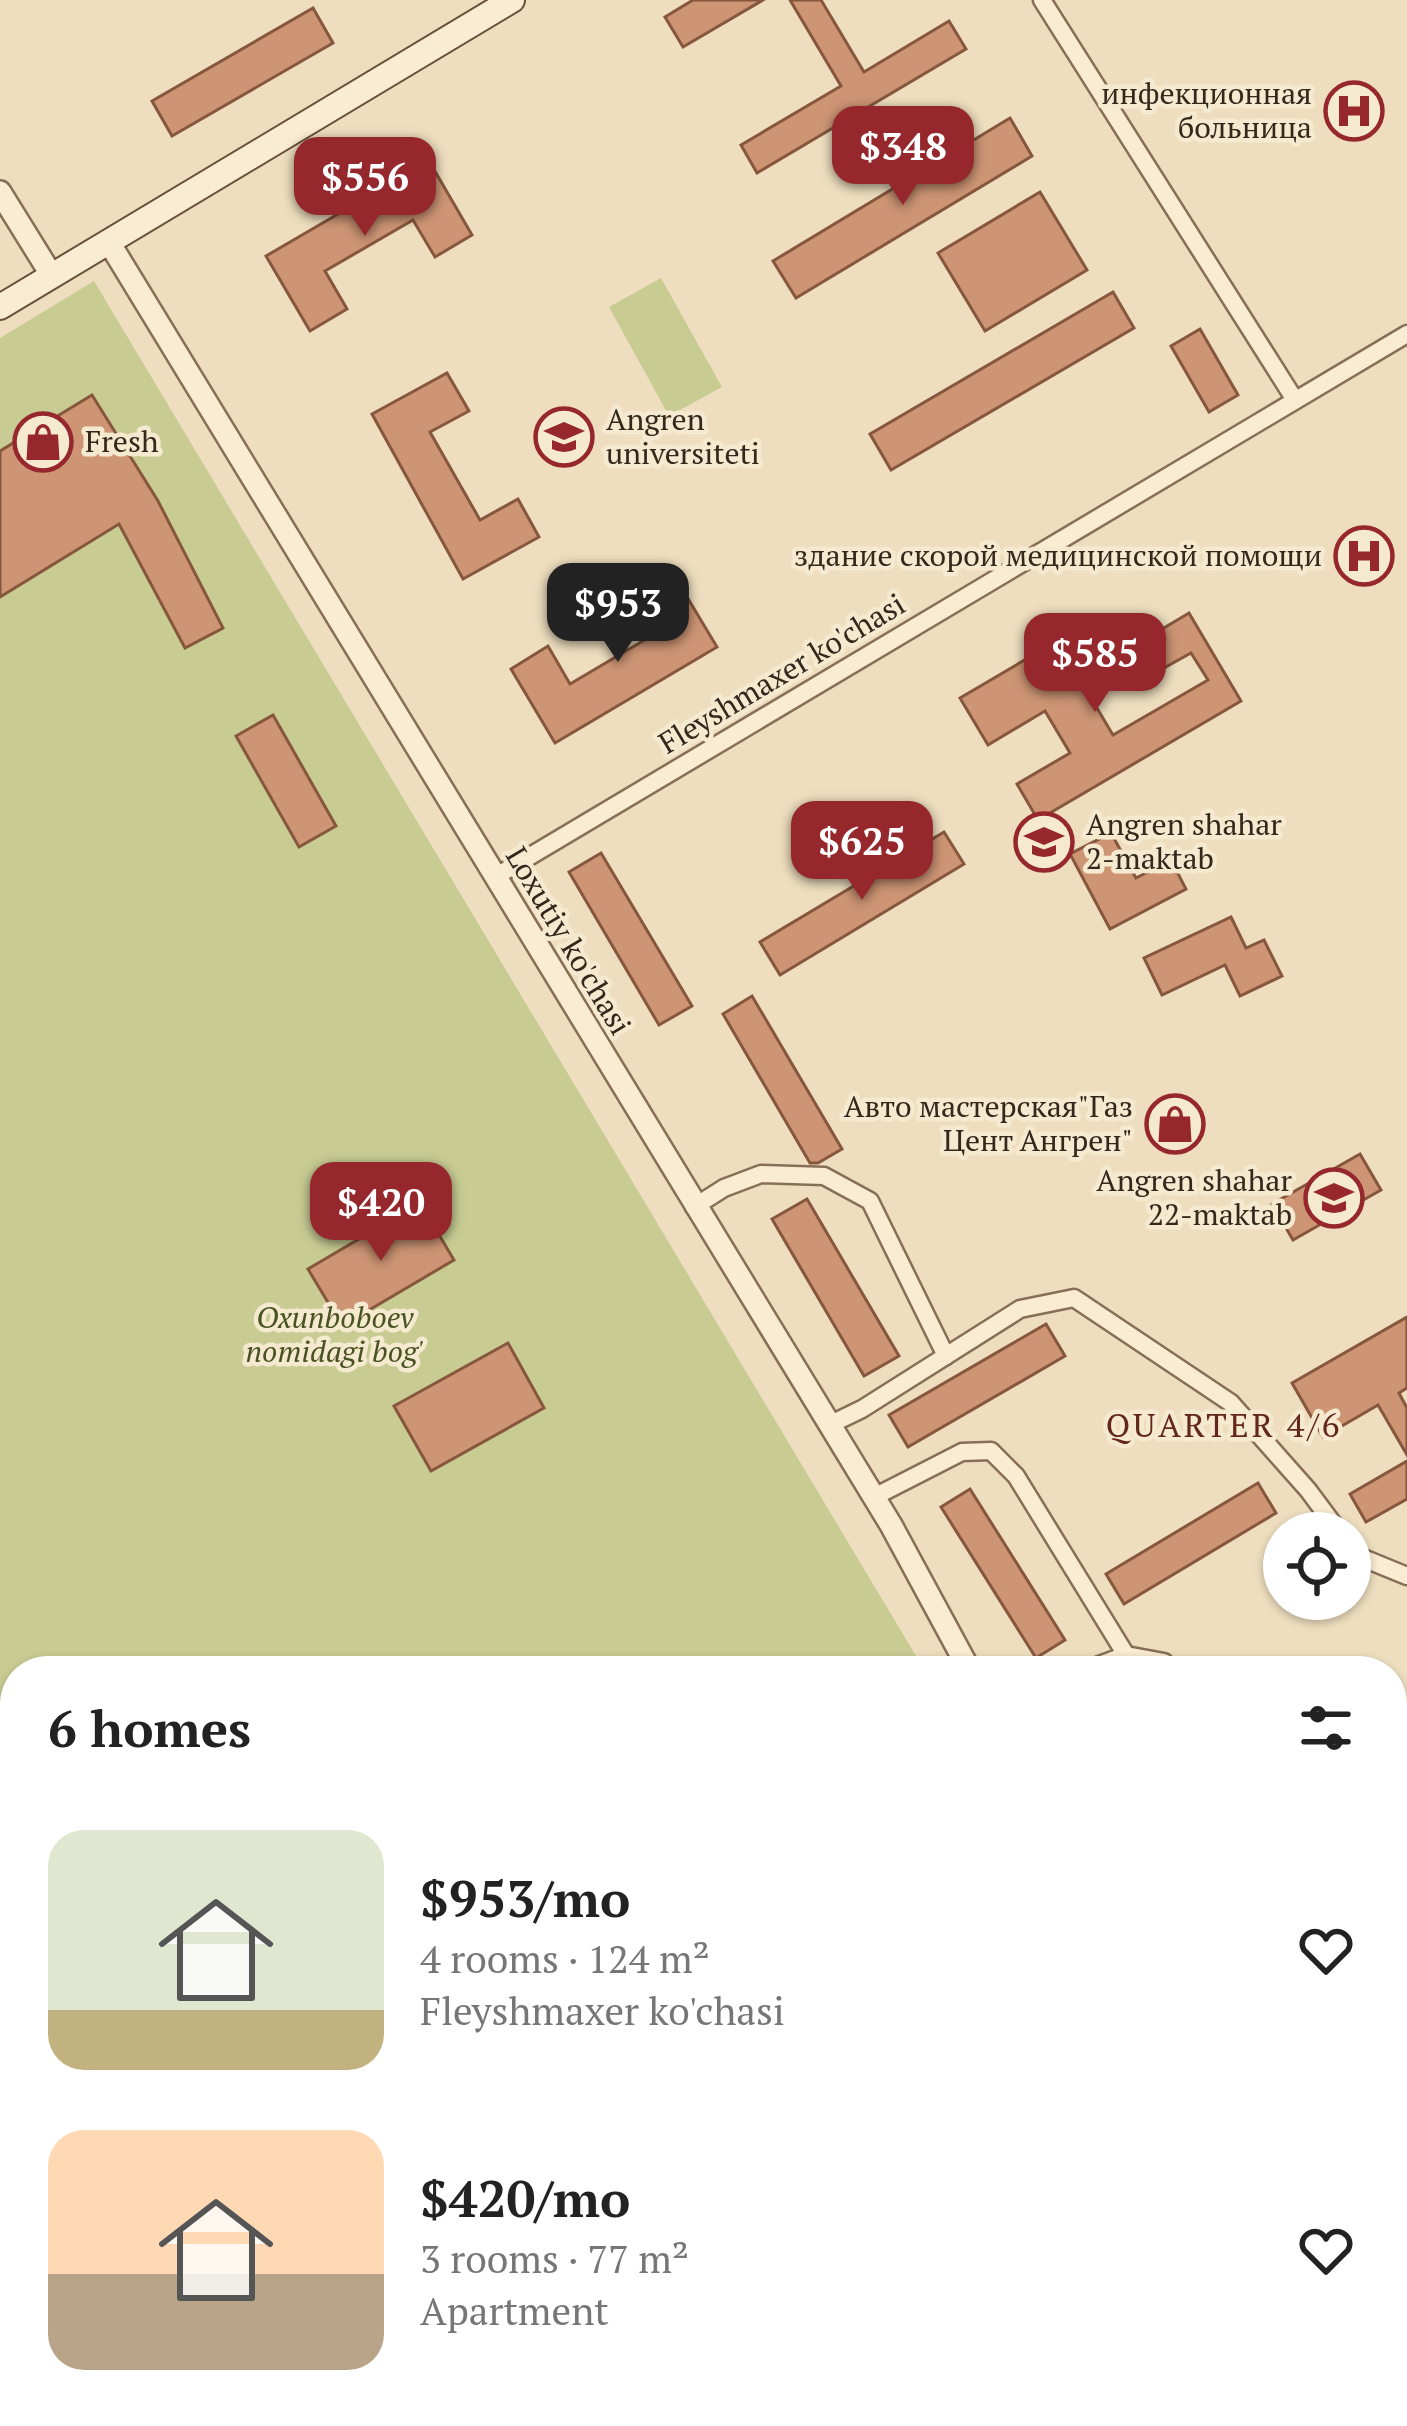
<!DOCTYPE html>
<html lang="en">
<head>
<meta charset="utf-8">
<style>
	body { margin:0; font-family:"PT Serif",serif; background:#f2f2f2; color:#222; height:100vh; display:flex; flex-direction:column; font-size:45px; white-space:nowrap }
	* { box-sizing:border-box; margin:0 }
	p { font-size:39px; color:#767676 }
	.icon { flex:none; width:66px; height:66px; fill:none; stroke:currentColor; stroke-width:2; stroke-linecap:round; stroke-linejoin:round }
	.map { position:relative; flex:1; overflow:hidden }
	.side { position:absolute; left:0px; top:1656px; width:1407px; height:771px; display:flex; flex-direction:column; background:#fff; border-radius:48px 48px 0 0; box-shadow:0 3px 9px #0004 }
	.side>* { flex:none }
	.fabs { position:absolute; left:1263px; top:1512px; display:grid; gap:24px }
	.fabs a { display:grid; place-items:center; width:108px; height:108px; border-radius:50%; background:#fff; box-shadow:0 3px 9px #0004; font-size:60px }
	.price { position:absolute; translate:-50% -102px; padding:0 27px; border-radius:24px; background:#96272c; color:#fff; font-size:39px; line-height:78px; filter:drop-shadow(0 3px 6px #0008) }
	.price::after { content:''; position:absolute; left:50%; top:72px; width:36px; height:27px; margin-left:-18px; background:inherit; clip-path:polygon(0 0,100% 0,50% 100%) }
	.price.current { background:#222; color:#fff }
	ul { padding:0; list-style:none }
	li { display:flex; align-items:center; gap:36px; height:300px; padding:0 48px }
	li span { display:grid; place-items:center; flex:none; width:336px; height:240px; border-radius:36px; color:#555 }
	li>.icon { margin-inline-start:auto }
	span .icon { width:144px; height:144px; fill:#fffc; stroke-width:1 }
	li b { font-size:51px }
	h2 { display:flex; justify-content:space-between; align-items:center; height:144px; padding:0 48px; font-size:51px }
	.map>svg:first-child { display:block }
	.green { fill:#c8cc93 }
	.building { fill:#cd9574; stroke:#86573d; stroke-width:3 }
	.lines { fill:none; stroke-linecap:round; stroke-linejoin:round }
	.pedestrian-casing { stroke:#876e57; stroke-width:16 }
	.minor-casing { stroke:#876e57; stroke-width:21 }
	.tertiary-casing { stroke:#876e57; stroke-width:26 }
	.secondary-casing { stroke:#68503b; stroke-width:28 }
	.pedestrian { stroke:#f9ecd2; stroke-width:12 }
	.minor { stroke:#f9ecd2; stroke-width:16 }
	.tertiary { stroke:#f9ecd2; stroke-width:21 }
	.secondary { stroke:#f9ecd2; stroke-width:24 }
	.labels { text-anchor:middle; stroke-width:9; stroke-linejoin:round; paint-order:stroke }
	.poi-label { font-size:30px; fill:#36271c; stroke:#f5e9cf; text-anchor:end }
	.street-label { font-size:30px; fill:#36271c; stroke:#f5e9cf }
	.park-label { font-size:30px; font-style:italic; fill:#495322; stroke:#f5e9cf }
	.neighbourhood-label { font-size:33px; letter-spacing:3px; fill:#63271b; stroke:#f5e9cf }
</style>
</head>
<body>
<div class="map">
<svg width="1407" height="2426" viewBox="0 0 1407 2426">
	<rect width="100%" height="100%" fill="#eedebf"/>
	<g class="green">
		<path d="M 661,278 L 722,387 L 669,416 L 609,307 Z"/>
		<path d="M 94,281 L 925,1671 L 15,1671 L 15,2412 L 229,2412 L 237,2426 L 0,2426 L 0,338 Z"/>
		<path d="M 629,2412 L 803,2412 L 778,2426 L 638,2426 Z"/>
	</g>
	<g class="building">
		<path d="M 693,0 L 763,0 L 683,47 L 665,17 Z"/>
		<path d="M 790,0 L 821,0 L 864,72 L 949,21 L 966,49 L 757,173 L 741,145 L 841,86 Z"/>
		<path d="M 313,8 L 333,43 L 172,136 L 152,101 Z"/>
		<path d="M 1010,118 L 1032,156 L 796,298 L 773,261 Z"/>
		<path d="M 429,161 L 472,235 L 435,257 L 413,220 L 325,271 L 347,309 L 310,331 L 266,256 Z"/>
		<path d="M 1040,192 L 1087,270 L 985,331 L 938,253 Z"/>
		<path d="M 1113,292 L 1134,328 L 891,470 L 870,434 Z"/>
		<path d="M 1200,329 L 1238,395 L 1209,412 L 1171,346 Z"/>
		<path d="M 447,373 L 469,411 L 430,432 L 480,520 L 518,499 L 539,537 L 463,579 L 372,414 Z"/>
		<path d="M 92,395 L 158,501 L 223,628 L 185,648 L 119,524 L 0,597 L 0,451 Z"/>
		<path d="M 672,572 L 717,647 L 555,743 L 511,669 L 548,646 L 570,684 L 658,632 L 635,594 Z"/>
		<path d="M 1189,613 L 1241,701 L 1038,820 L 1017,784 L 1070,753 L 1045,711 L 988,745 L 960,698 L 1057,641 L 1113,735 L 1208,680 L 1191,653 L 1164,668 L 1147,638 Z"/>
		<path d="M 273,715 L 336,826 L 299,847 L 236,736 Z"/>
		<path d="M 944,832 L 964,864 L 780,975 L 760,942 Z"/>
		<path d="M 1111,833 L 1136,878 L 1171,860 L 1186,889 L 1110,929 L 1070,854 Z"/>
		<path d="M 601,853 L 692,1006 L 659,1025 L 569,872 Z"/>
		<path d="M 1231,917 L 1246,948 L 1264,940 L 1282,976 L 1240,996 L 1225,965 L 1162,995 L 1144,958 Z"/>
		<path d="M 752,996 L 842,1149 L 818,1163 L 810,1163 L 723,1014 Z"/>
		<path d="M 1360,1154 L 1381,1190 L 1293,1240 L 1272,1204 Z"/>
		<path d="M 807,1199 L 899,1356 L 864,1376 L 772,1219 Z"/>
		<path d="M 420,1203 L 454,1260 L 342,1326 L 308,1269 Z"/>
		<path d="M 1407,1317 L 1407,1388 L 1399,1393 L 1407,1408 L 1407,1455 L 1378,1405 L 1323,1437 L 1292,1383 Z"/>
		<path d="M 1046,1324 L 1065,1356 L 908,1447 L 889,1415 Z"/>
		<path d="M 508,1343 L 544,1408 L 431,1471 L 394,1406 Z"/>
		<path d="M 1407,1461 L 1407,1499 L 1366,1522 L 1350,1494 Z"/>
		<path d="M 1258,1483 L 1276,1513 L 1124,1604 L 1106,1574 Z"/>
		<path d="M 970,1489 L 1065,1640 L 1036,1658 L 941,1507 Z"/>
	</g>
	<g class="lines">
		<defs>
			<path id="pedestrian" d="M 390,2426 L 413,2412"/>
			<g id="minor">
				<path d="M 1042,0 L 1295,400"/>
				<path d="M 495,877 L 1407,334"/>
				<path d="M 694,1207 L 724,1188 L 761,1174 L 824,1176 L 870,1201 L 946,1356"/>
				<path d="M 829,1425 L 862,1409 L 1020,1309 L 1074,1298 L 1231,1403 L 1308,1490 L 1340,1533"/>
				<path d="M 872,1498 L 962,1452 L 991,1451 L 1016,1476 L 1126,1655"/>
				<path d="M 1350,1546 L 1358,1556 L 1407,1576"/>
				<path d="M 1083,1671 L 1126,1655 L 1164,1662 L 1169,1671"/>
				<path d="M 1392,1756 L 1407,1746"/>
				<path d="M 1392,1934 L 1407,1926"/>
				<path d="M 1392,2338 L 1407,2365"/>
			</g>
			<g id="tertiary">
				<path d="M 0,192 L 52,276"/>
				<path d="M 110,244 L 891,1525 L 970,1671"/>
			</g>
			<g id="secondary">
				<path d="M 0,307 L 512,0"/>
				<path d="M 1392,2107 L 1407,2098"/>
				<path d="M 828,2426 L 852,2412"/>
				<path d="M 888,2426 L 912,2412"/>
			</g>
		</defs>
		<use href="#pedestrian" class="pedestrian-casing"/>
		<use href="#minor" class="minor-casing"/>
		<use href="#tertiary" class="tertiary-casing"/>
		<use href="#secondary" class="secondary-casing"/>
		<use href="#pedestrian" class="pedestrian"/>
		<use href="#minor" class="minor"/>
		<use href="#tertiary" class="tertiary"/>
		<use href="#secondary" class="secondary"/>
	</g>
	<defs>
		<symbol id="hospital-ring" viewBox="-11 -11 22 22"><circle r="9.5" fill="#f5e9cf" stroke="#96272c" stroke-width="1.5"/><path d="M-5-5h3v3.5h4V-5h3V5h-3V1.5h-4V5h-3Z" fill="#96272c"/></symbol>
		<symbol id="university-ring" viewBox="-11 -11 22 22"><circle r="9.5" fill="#f5e9cf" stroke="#96272c" stroke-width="1.5"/><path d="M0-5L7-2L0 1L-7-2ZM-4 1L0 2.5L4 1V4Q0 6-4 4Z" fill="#96272c"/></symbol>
		<symbol id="shop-ring" viewBox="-11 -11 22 22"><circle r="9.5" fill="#f5e9cf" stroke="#96272c" stroke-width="1.5"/><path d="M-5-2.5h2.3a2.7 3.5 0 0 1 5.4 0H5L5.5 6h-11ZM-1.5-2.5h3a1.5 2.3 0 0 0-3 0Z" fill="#96272c"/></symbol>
		<symbol id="school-ring" viewBox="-11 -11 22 22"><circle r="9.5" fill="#f5e9cf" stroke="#96272c" stroke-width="1.5"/><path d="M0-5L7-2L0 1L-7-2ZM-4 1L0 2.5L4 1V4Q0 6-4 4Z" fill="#96272c"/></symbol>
	</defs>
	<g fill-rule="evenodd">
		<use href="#hospital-ring" x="1321" y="78" width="66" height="66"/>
		<use href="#university-ring" x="531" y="404" width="66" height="66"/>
		<use href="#shop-ring" x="10" y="409" width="66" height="66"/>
		<use href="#hospital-ring" x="1331" y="523" width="66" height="66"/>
		<use href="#school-ring" x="1011" y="809" width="66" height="66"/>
		<use href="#shop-ring" x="1142" y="1091" width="66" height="66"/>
		<use href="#school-ring" x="1301" y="1165" width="66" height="66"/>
	</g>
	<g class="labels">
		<g class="poi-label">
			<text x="1312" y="104">инфекционная<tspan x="1312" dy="34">больница</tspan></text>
			<text x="606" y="430" text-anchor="start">Angren<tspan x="606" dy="34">universiteti</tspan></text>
			<text x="85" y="452" text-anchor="start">Fresh</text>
			<text x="1322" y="566">здание скорой медицинской помощи</text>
			<text x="1086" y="835" text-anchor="start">Angren shahar<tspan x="1086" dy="34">2-maktab</tspan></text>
			<text x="1133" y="1117">Авто мастерская"Газ<tspan x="1133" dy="34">Цент Ангрен"</tspan></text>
			<text x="1292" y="1191">Angren shahar<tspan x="1292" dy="34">22-maktab</tspan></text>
		</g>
		<g class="street-label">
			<text transform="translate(782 674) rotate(-31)" y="10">Fleyshmaxer ko'chasi</text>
			<text transform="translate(568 941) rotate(59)" y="10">Loxutiy ko'chasi</text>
		</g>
		<g class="park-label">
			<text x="335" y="1328">Oxunboboev<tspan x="335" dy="34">nomidagi bog'</tspan></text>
		</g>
		<g class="neighbourhood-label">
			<text x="1224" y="1437">QUARTER 4/6</text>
		</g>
	</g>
</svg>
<div class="fabs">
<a><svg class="icon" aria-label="locate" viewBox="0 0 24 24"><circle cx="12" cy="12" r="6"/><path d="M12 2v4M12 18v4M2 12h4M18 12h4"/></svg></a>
</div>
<b class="price" style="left:903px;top:208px">$348</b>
<b class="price" style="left:365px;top:239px">$556</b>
<b class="price current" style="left:618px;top:665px">$953</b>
<b class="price" style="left:1095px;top:715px">$585</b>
<b class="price" style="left:862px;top:903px">$625</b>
<b class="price" style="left:381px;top:1264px">$420</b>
<section class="side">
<h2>6 homes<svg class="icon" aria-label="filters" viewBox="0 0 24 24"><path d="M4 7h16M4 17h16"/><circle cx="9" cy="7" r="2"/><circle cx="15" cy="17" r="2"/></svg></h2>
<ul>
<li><span style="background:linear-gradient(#dfe7d0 75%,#c2b280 0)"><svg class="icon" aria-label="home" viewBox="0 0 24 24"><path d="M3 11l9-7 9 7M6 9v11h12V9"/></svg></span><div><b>$953/mo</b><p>4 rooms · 124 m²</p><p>Fleyshmaxer ko'chasi</p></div><svg class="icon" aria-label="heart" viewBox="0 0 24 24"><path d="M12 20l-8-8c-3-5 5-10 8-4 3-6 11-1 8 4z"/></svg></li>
<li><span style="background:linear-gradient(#ffd9b3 60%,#b9a48a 0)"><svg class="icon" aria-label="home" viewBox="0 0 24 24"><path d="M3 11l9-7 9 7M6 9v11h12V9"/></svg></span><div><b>$420/mo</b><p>3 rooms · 77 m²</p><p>Apartment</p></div><svg class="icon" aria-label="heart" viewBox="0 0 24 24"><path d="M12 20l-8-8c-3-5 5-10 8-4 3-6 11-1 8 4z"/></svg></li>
</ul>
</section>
</div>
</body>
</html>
